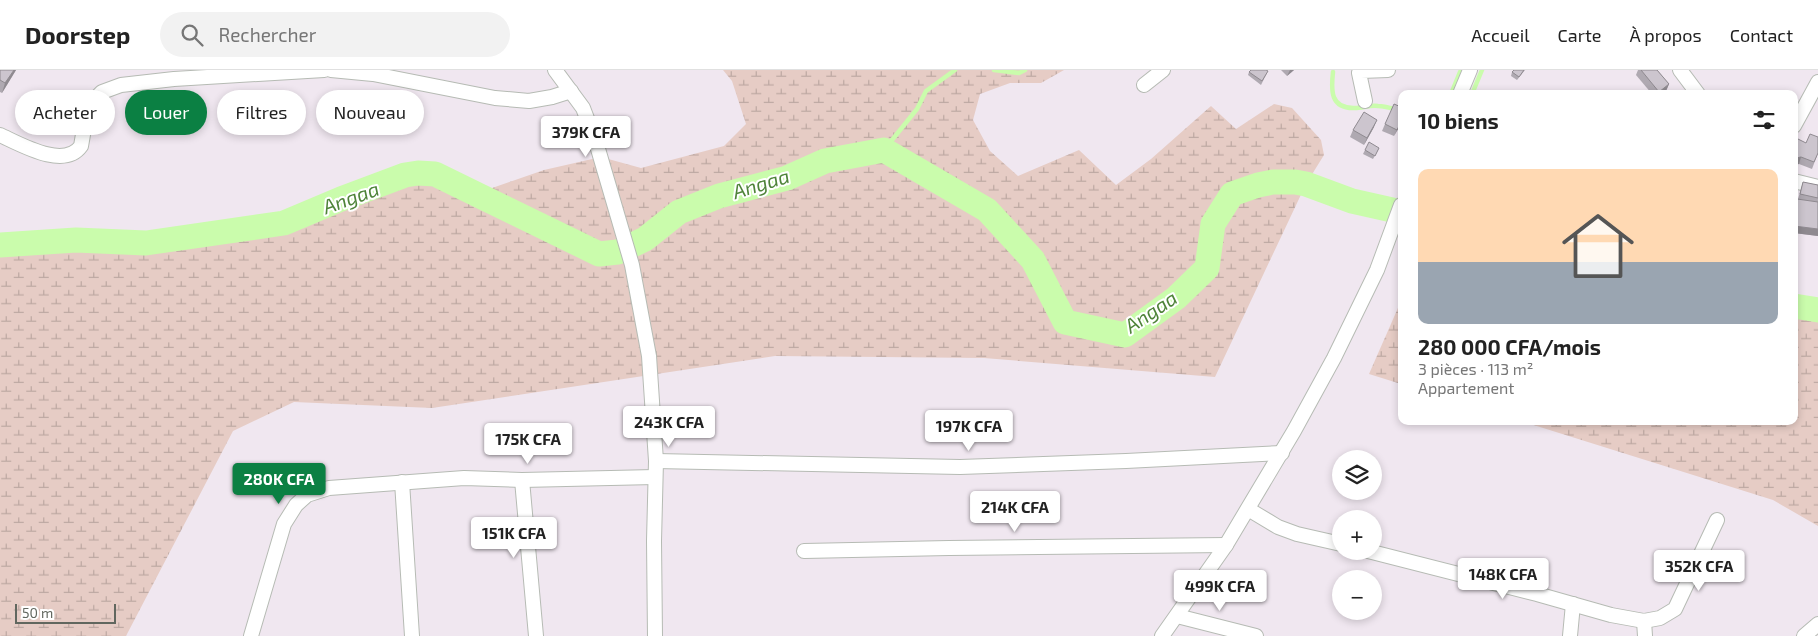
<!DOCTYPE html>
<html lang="fr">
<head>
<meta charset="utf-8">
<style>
	body { margin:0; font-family:"Exo 2",sans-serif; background:#f2f2f2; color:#222; height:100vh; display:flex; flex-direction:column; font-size:19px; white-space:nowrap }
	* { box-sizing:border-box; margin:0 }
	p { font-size:16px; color:#767676 }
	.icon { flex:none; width:28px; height:28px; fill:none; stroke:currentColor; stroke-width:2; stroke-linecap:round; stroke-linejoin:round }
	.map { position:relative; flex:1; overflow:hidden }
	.sheet { position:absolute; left:1398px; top:20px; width:400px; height:335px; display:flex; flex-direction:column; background:#fff; border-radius:10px; box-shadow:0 2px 8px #0003 }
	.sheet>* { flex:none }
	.hud { position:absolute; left:15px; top:20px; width:475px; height:45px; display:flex; gap:10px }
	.buttons { position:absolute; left:1332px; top:380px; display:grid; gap:10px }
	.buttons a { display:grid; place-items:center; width:50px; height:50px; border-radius:50%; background:#fff; box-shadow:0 2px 8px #0003; font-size:25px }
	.scale { position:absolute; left:15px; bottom:12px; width:101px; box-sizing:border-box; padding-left:5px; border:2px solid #61675f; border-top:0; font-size:14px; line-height:18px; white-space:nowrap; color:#61675f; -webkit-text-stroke:4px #fff; paint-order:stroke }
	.price { position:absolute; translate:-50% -42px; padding:0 11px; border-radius:5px; background:#fff; color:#222; font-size:16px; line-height:32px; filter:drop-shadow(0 1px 2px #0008) }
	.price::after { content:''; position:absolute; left:50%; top:30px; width:15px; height:11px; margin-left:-8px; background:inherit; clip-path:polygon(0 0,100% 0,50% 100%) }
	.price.active { background:#0b8043; color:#fff }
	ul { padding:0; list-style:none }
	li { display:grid; align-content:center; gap:10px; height:265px; padding:0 20px }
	li span { display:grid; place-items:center; height:155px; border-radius:10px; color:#555 }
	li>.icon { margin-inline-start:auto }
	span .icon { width:90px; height:90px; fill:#fffc; stroke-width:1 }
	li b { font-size:21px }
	h2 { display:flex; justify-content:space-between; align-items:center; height:60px; padding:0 20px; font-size:21px }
	.tag { padding:0 18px; border-radius:22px; background:#fff; box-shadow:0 2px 8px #0003; font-size:18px; line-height:45px }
	.tag.active { background:#0b8043; color:#fff }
	header { display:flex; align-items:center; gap:30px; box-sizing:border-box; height:70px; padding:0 25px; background:#fff; border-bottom:1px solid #e0e0e0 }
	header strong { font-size:24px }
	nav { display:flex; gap:28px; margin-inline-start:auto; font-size:18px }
	.search { width:350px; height:45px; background:#f2f2f2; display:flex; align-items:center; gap:12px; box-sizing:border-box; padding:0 18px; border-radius:28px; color:#767676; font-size:19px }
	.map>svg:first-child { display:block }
	.wetland { fill:url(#wetland-marsh) }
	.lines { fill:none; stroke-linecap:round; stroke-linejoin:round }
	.stream { stroke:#cafcac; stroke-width:4.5 }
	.river { stroke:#cafcac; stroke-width:25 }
	.minor-casing { stroke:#b6bbb4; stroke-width:16 }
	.minor { stroke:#fff; stroke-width:14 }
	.wall { fill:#afa9b1 }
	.shaded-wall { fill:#8f8a90 }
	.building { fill:#ccc5ce; stroke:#8f8a90 }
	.labels { text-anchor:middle; stroke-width:4; stroke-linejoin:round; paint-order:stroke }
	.water-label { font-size:20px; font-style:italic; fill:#4e8339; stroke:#fff }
</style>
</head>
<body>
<header>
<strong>Doorstep</strong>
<div class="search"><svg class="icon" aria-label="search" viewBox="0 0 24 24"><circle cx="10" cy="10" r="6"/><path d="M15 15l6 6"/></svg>Rechercher</div>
<nav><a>Accueil</a><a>Carte</a><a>À propos</a><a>Contact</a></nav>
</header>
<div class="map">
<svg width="1818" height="566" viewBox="0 0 1818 566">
	<defs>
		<pattern id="wetland-marsh" width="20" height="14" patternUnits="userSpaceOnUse" patternTransform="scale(1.25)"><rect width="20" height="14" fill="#e6ccc5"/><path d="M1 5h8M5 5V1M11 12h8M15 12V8" fill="none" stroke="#bea9a3"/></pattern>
	</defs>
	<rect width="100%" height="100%" fill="#f0e7f0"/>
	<g class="wetland">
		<path d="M 723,0 L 1064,0 L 1041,13 L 1010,13 L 980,24 L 973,50 L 990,81 L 1018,106 L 1079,80 L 1116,115 L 1151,89 L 1211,36 L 1236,59 L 1274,34 L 1292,38 L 1321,70 L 1324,85 L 1306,114 L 1215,307 L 984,288 L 775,286 L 432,338 L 294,332 L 233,361 L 126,566 L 0,566 L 0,175 L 76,170 L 146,173 L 284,153 L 341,129 L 405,105 L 418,103 L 435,104 L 462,115 L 475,124 L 544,100 L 601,87 L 641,98 L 724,76 L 746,54 L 732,11 Z"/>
		<path d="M 1401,231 L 1401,314 L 1369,304 Z"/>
		<path d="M 1794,236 L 1818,240 L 1818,456 L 1773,430 L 1521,351 L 1794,351 Z"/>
	</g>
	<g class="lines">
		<g class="stream">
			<path d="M 994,0 L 1019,3 L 1025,0"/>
			<path d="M 1333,2 C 1331,20 1330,39 1355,38 C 1362,38 1370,35 1378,36 C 1386,36 1394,39 1401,41"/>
			<path d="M 1451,24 L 1460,2"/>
			<path d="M 1472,24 L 1482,0"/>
			<path d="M 884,80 L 917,39 L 926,21 L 955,0"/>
		</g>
		<g class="river">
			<path d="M 0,175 L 76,170 L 146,173 L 284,153 L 341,129 L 405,105 L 418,103 L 435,104 L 599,184 L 618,182 L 645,169 L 679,142 L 719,126 L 787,108 L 825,91 L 884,80 L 987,140 L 1033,190 L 1065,252 L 1125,265 L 1176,228 L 1207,198 L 1213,154 L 1232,124 L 1258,115 L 1273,112 L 1295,112 L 1306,114 L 1352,131 L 1401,142"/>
			<path d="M 1794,236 L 1818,240"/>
		</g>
		<defs>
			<g id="minor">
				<path d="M 331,0 L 373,4 L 495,28 L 529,31 L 552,27 L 571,21"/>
				<path d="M 555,0 L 583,38 L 596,72 L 632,195 L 649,286 L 656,391 L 654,471 L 655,566"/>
				<path d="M 1680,0 L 1698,24"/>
				<path d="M 1144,15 L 1163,0"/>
				<path d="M 1460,24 L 1470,0"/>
				<path d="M 1365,31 L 1359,3 L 1361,1 L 1388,0"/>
				<path d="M 1794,56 L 1818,12"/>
				<path d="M 0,65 C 20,74 64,100 81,76 L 88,36 L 102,22 L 121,15 L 174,9 L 324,0"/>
				<path d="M 1794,111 L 1818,117"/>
				<path d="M 656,391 L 960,397 L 1126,391 L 1282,383"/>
				<path d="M 522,410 L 536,566"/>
				<path d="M 402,412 L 412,566"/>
				<path d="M 1248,439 L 1278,457 L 1297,464 L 1341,474"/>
				<path d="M 804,481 L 949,478 L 1226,475"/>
				<path d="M 1368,481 L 1537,524 L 1611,545 L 1644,551 L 1660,548 L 1675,539 L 1717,450"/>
				<path d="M 1177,546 L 1256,566"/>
				<path d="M 1644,551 L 1645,566"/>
				<path d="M 251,566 L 284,454 L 296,435 L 307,425 L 329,418 L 464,408 L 522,410 L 655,407"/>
				<path d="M 1162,566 L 1226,475 L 1294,361 L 1334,288 L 1377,200 L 1401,135"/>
				<path d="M 1570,566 L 1573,534"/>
				<path d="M 1804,566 L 1818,554"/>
			</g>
		</defs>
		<use href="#minor" class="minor-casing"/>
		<use href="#minor" class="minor"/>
	</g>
	<g class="wall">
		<path d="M 0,0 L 16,0 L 2,23 L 0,22 Z"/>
		<path d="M 1281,0 L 1294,0 L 1287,6 Z"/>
		<path d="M 1525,0 L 1517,10 L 1511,6 L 1512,2 Z"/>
		<path d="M 1638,0 L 1657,0 L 1669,14 L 1666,21 L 1663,24 L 1652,24 L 1636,5 Z"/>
		<path d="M 1268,1 L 1261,15 L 1248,5 L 1249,2 Z"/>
		<path d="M 1401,37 L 1401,54 L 1394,66 L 1382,61 L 1385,54 Z"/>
		<path d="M 1374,57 L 1364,75 L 1350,67 L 1353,60 Z"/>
		<path d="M 1794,67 L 1818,83 L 1812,99 L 1799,94 L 1794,95 Z"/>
		<path d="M 1379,78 L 1373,89 L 1363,84 L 1365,80 Z"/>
		<path d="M 1803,112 L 1818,115 L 1818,166 L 1794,163 L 1794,141 L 1795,136 L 1797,129 L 1798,129 Z"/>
	</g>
	<g class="shaded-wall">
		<path d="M 14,0 L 16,0 L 2,23 L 5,13 Z"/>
		<path d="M 1290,0 L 1294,0 L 1287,6 Z"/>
		<path d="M 1669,14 L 1666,21 L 1663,24 L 1659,24 L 1659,22 Z"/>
		<path d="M 1377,50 L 1374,57 L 1364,75 L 1367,68 Z"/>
		<path d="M 1401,52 L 1401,54 L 1394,66 Z"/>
		<path d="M 1801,87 L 1799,94 L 1794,95 L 1796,88 Z"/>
		<path d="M 1794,156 L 1818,159 L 1818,166 L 1794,163 Z"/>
	</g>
	<g class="building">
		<path d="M 0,0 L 14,0 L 5,13 L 0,10 Z"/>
		<path d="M 1251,0 L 1266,0 L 1268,1 L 1262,11 L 1249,2 Z"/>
		<path d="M 1514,0 L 1524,0 L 1519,7 L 1512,2 Z"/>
		<path d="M 1641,0 L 1657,0 L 1669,14 L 1659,22 Z"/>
		<path d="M 1477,21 L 1483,24 L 1476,24 Z"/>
		<path d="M 1394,34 L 1401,37 L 1401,52 L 1397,60 L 1385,54 Z"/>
		<path d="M 1364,42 L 1377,50 L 1367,68 L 1353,60 Z"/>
		<path d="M 1810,64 L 1818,67 L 1818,83 L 1814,92 L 1801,87 L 1796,88 L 1794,83 L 1794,67 L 1806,73 Z"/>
		<path d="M 1369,72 L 1379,78 L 1375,86 L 1365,80 Z"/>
		<path d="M 1803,112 L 1818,115 L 1818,128 L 1800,124 Z"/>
		<path d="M 1797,129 L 1818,132 L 1818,159 L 1794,156 L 1794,148 Z"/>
	</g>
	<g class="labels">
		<g class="water-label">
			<text transform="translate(761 114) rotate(-17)" y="7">Angaa</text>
			<text transform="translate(351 128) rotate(-20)" y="7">Angaa</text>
			<text transform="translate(1151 242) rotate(-34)" y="7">Angaa</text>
		</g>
	</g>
</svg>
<div class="buttons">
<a><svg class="icon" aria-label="layers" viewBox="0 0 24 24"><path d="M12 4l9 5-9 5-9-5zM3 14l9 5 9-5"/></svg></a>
<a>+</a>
<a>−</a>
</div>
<div class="scale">50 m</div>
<b class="price" style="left:586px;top:88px">379K CFA</b>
<b class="price" style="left:669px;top:378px">243K CFA</b>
<b class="price" style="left:969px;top:382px">197K CFA</b>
<b class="price" style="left:528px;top:395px">175K CFA</b>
<b class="price active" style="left:279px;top:435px">280K CFA</b>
<b class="price" style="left:1015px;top:463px">214K CFA</b>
<b class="price" style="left:514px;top:489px">151K CFA</b>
<b class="price" style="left:1699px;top:522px">352K CFA</b>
<b class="price" style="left:1503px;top:530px">148K CFA</b>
<b class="price" style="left:1220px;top:542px">499K CFA</b>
<div class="hud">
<a class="tag">Acheter</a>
<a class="tag active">Louer</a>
<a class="tag">Filtres</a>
<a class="tag">Nouveau</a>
</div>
<section class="sheet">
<h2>10 biens<svg class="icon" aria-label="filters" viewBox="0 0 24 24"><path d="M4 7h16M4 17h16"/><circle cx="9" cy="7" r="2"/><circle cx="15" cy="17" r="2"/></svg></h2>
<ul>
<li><span style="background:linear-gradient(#ffd9b3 60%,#9aa5b1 0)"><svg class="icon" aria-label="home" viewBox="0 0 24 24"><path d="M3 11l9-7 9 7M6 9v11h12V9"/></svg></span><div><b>280 000 CFA/mois</b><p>3 pièces · 113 m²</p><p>Appartement</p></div></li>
</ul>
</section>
</div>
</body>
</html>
